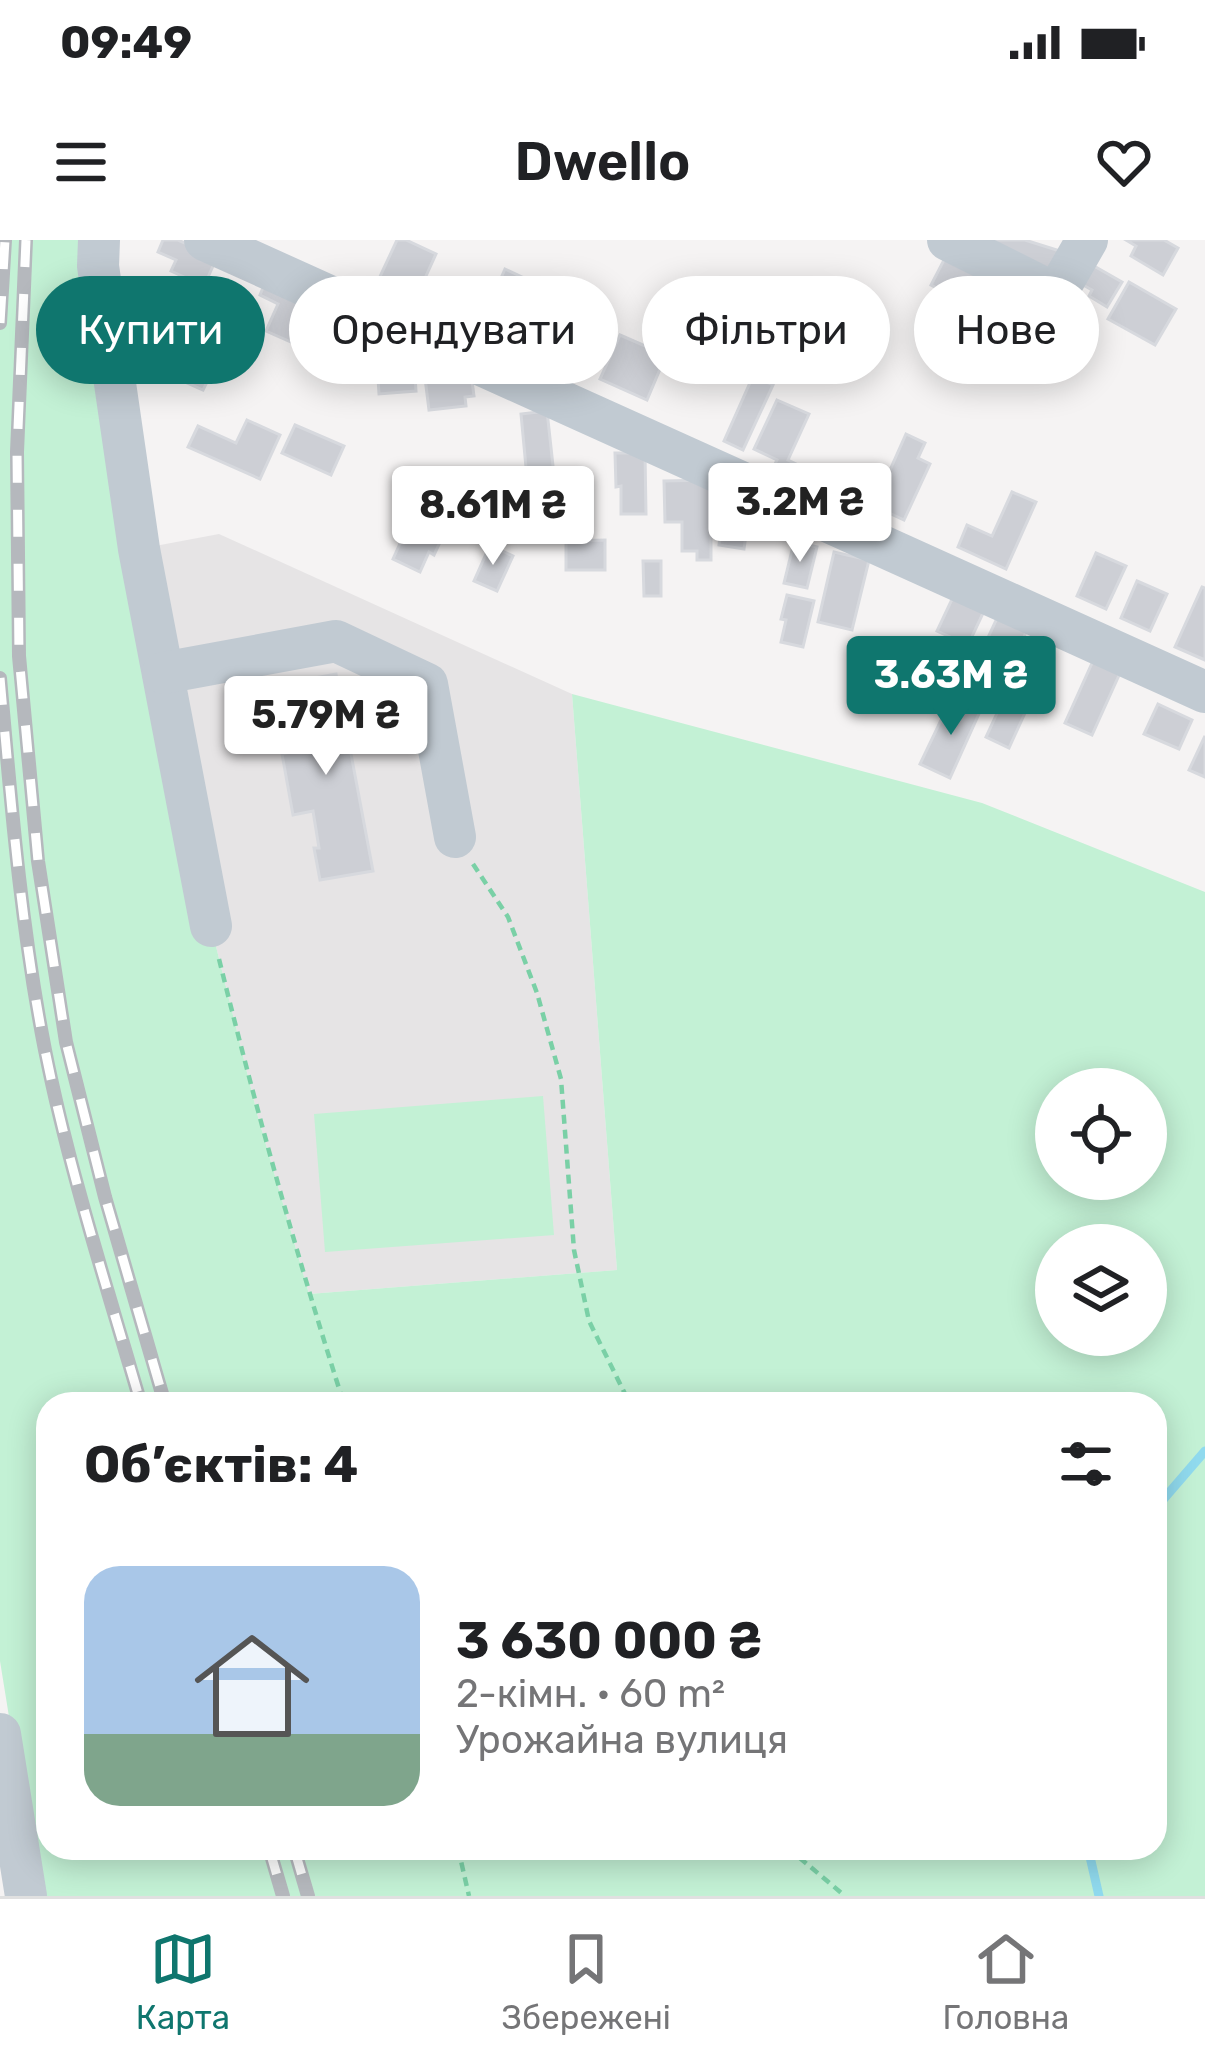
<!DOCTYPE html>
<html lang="uk">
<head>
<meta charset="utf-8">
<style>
	body { margin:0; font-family:Rubik,sans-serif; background:#f6f6f6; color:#202124; height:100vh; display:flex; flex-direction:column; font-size:45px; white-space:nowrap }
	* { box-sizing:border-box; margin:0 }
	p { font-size:39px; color:#757577 }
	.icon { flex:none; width:66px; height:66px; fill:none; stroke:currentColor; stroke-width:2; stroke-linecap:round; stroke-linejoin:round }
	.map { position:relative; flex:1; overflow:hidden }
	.drawer { position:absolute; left:36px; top:1152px; width:1131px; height:468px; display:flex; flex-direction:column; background:#fff; border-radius:36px; box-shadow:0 6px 30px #0003 }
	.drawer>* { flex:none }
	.top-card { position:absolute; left:36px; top:36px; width:1134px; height:108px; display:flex; gap:24px }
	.fabs { position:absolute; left:1035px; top:828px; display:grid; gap:24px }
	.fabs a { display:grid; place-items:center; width:132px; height:132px; border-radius:50%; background:#fff; box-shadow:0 6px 30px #0003; font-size:60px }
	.price { position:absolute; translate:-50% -102px; padding:0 27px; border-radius:12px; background:#fff; color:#222; font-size:39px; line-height:78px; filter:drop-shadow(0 3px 6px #0008) }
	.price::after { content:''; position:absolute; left:50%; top:72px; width:36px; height:27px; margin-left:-18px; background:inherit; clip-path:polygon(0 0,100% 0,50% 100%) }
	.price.selected { background:#0f766e; color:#fff }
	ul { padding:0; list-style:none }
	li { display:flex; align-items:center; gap:36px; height:300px; padding:0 48px }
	li span { display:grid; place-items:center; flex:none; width:336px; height:240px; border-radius:36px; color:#555 }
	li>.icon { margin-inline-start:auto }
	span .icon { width:144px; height:144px; fill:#fffc; stroke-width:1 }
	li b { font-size:51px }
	h2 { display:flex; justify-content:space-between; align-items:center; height:144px; padding:0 48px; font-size:51px }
	.tag { padding:0 42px; border-radius:54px; background:#fff; box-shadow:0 6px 30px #0003; font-size:42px; line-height:108px }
	.tag.selected { background:#0f766e; color:#fff }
	.status { display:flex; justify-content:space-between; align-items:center; height:84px; padding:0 60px; background:#fff; direction:ltr }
	.status svg { height:33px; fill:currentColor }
	header { display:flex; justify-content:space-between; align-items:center; height:156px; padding:0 48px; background:#fff; font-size:54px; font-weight:600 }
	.tabs { display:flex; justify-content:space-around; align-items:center; height:168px; border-top:3px solid #e0e0e0; background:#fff; font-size:33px; color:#757577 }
	.tabs a { display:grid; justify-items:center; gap:6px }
	.tabs .selected { color:#0f766e }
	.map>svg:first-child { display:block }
	.education { fill:#e6e4e5 }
	.green { fill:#c3f1d5; fill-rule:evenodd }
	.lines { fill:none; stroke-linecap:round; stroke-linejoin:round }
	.stream { stroke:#90daee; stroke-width:9 }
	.building { fill:#cdcfd5; stroke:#d7d9de; stroke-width:3 }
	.path { stroke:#7ad0a6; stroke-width:4.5; stroke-dasharray:9 6; stroke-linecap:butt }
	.minor { stroke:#c1cad2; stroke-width:42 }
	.rail-casing { stroke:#b5b8bd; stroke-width:14 }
	.rail { stroke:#fff; stroke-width:9; stroke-dasharray:27; stroke-linecap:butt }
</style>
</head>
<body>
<div class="status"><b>09:49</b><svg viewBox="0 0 49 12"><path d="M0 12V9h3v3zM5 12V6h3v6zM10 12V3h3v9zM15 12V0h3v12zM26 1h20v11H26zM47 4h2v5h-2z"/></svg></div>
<header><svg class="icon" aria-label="menu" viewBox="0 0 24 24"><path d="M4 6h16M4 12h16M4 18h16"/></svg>Dwello<svg class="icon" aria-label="heart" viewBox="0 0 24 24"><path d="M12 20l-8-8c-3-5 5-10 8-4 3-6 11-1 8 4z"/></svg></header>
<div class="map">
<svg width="1205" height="1656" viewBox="0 0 1205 1656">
	<rect width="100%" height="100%" fill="#f5f3f3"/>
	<path class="education" d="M 219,294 L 572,454 L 617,1030 L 309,1054 L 258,877 L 211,686 L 139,309 Z"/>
	<g class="green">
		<path d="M 0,0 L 99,0 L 211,686 L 258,877 L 309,1054 L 617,1030 L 572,454 L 982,563 L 1205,652 L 1205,1656 L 38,1656 L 0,1421 ZM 1056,849 L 1146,849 L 1146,939 L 1056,939 ZM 1056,1005 L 1146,1005 L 1146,1095 L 1056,1095 ZM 48,1164 L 1155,1164 L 1155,1608 L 48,1608 Z"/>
		<path d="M 543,856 L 554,995 L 325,1012 L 314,874 Z"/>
	</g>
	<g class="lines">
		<g class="stream">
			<path d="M 1155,1269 L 1205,1211"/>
			<path d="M 1088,1608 L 1099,1656"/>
		</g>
	</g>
	<g class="building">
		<path d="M 163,0 L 178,0 L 217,17 L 204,46 L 171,31 L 176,20 L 158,12 Z"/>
		<path d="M 397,0 L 406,0 L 436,14 L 415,60 L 377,43 Z"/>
		<path d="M 997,0 L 1025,0 L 1060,11 L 1053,33 L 992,14 Z"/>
		<path d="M 1126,0 L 1164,0 L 1178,8 L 1163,35 L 1131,16 L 1136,6 Z"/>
		<path d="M 945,18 L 1007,50 L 993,77 L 931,45 Z"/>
		<path d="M 1087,22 L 1122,42 L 1107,67 L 1089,56 L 1092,50 L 1076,41 Z"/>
		<path d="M 505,29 L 541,46 L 515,104 L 479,88 Z"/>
		<path d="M 267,38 L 311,58 L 291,102 L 266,91 L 278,64 L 260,55 Z"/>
		<path d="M 776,38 L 796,48 L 781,82 L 760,74 Z"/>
		<path d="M 1129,42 L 1176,69 L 1155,105 L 1108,79 Z"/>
		<path d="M 1032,58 L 1054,72 L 1017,132 L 995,118 Z"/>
		<path d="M 559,60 L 589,74 L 581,91 L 595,97 L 581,129 L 530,106 L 539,86 L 546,88 Z"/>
		<path d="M 174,68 L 234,95 L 224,116 L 214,112 L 210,119 L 162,94 Z"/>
		<path d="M 364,78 L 370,128 L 337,132 L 331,82 Z"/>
		<path d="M 620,95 L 666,115 L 647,160 L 600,139 Z"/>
		<path d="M 413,105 L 416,151 L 379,154 L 376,107 Z"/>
		<path d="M 174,119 L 210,136 L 203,150 L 167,134 Z"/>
		<path d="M 460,126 L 471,133 L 474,156 L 465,157 L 466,166 L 429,170 L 424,130 Z"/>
		<path d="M 753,136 L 773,145 L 743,210 L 724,201 Z"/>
		<path d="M 777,160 L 809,174 L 788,220 L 796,224 L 790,238 L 772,230 L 777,220 L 754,209 Z"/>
		<path d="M 547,171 L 554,235 L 527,238 L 521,174 Z"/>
		<path d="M 247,180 L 280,195 L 260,239 L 188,207 L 198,186 L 236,203 Z"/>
		<path d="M 295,185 L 344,206 L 331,235 L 282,213 Z"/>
		<path d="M 906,194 L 925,203 L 918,218 L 930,224 L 904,280 L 874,266 Z"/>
		<path d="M 615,213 L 645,213 L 646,274 L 621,274 L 621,246 L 616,247 Z"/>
		<path d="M 863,228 L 879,236 L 867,263 L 850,255 Z"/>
		<path d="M 711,240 L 711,320 L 697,320 L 697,311 L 682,311 L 682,282 L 665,282 L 664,241 Z"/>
		<path d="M 1012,252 L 1036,262 L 1006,329 L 958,307 L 967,285 L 992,296 Z"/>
		<path d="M 724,264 L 750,267 L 744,309 L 719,305 Z"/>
		<path d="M 416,268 L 449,283 L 434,315 L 429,312 L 420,332 L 393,319 Z"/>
		<path d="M 605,300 L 605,330 L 566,330 L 566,301 Z"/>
		<path d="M 794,302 L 817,307 L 807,348 L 784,343 Z"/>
		<path d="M 490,305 L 513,316 L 497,351 L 474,341 Z"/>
		<path d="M 834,312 L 869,320 L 852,390 L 818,382 Z"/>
		<path d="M 1096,313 L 1126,326 L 1106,369 L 1077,356 Z"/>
		<path d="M 643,321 L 661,321 L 661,356 L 644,356 Z"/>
		<path d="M 1137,341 L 1167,354 L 1150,391 L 1121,378 Z"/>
		<path d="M 1202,347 L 1205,348 L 1205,420 L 1175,407 Z"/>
		<path d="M 787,355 L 814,361 L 803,407 L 781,402 L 786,380 L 781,379 Z"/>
		<path d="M 954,355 L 985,369 L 968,405 L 937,391 Z"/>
		<path d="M 998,376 L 1027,390 L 1002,445 L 972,432 Z"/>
		<path d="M 1093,421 L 1120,433 L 1092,495 L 1065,483 Z"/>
		<path d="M 1017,430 L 1040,440 L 1009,508 L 986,497 Z"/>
		<path d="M 336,434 L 373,631 L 320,640 L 314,608 L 319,608 L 313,571 L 293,575 L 282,514 L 301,510 L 295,475 L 289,476 L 283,444 Z"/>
		<path d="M 958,456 L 982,467 L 950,538 L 920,524 L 943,476 L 948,478 Z"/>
		<path d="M 1158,464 L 1192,480 L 1179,509 L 1144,494 Z"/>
		<path d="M 1205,496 L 1205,537 L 1189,530 Z"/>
	</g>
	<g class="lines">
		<g class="path">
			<path d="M 473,624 L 508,677 L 537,753 L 561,839 L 574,1010 L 589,1081 L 630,1164"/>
			<path d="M 219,719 C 256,869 297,1017 344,1164"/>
			<path d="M 458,1608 L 469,1656"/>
			<path d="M 788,1608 L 845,1656"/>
		</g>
		<g class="minor">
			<path d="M 99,0 L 98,26 L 139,309 L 211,686"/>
			<path d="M 205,0 L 1205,452"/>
			<path d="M 948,0 L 1056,54 L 1087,0"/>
			<path d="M 163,433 L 336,401 L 427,444 L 455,597"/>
			<path d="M 0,1494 L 26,1656"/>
		</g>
		<defs>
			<g id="rail">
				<path d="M 26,0 L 17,212 L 19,416 L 38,621 L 66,802 L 105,957 L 165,1164"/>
				<path d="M 0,83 L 5,0"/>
				<path d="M 0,438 C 11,562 21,688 45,810 C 69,930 107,1047 141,1164"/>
				<path d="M 269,1608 L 283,1656"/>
				<path d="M 294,1608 L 308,1656"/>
			</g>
		</defs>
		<use href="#rail" class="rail-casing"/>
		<use href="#rail" class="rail"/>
	</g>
</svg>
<div class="fabs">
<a><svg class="icon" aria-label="locate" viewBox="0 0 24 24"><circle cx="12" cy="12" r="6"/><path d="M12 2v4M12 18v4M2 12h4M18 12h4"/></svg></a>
<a><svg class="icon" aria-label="layers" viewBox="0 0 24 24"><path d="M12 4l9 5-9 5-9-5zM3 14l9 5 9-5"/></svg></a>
</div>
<b class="price" style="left:800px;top:325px">3.2M ₴</b>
<b class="price" style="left:493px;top:328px">8.61M ₴</b>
<b class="price selected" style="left:951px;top:498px">3.63M ₴</b>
<b class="price" style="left:326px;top:538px">5.79M ₴</b>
<div class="top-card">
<a class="tag selected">Купити</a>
<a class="tag">Орендувати</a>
<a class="tag">Фільтри</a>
<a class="tag">Нове</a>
</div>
<section class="drawer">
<h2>Об’єктів: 4<svg class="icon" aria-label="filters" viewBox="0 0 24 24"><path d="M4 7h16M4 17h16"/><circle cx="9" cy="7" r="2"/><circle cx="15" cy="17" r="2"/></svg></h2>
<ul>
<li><span style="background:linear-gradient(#a9c7e8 70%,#7fa58c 0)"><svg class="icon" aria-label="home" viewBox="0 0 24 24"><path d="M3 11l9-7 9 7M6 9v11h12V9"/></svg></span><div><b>3 630 000 ₴</b><p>2-кімн. · 60 m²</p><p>Урожайна вулиця</p></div></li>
</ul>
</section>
</div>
<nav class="tabs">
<a class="selected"><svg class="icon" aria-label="map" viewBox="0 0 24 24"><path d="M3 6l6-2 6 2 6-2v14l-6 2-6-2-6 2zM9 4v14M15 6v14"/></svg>Карта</a>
<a><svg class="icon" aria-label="saved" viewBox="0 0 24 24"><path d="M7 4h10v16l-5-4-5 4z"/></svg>Збережені</a>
<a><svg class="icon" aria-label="home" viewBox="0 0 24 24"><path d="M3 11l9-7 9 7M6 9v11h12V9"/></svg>Головна</a>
</nav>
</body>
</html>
